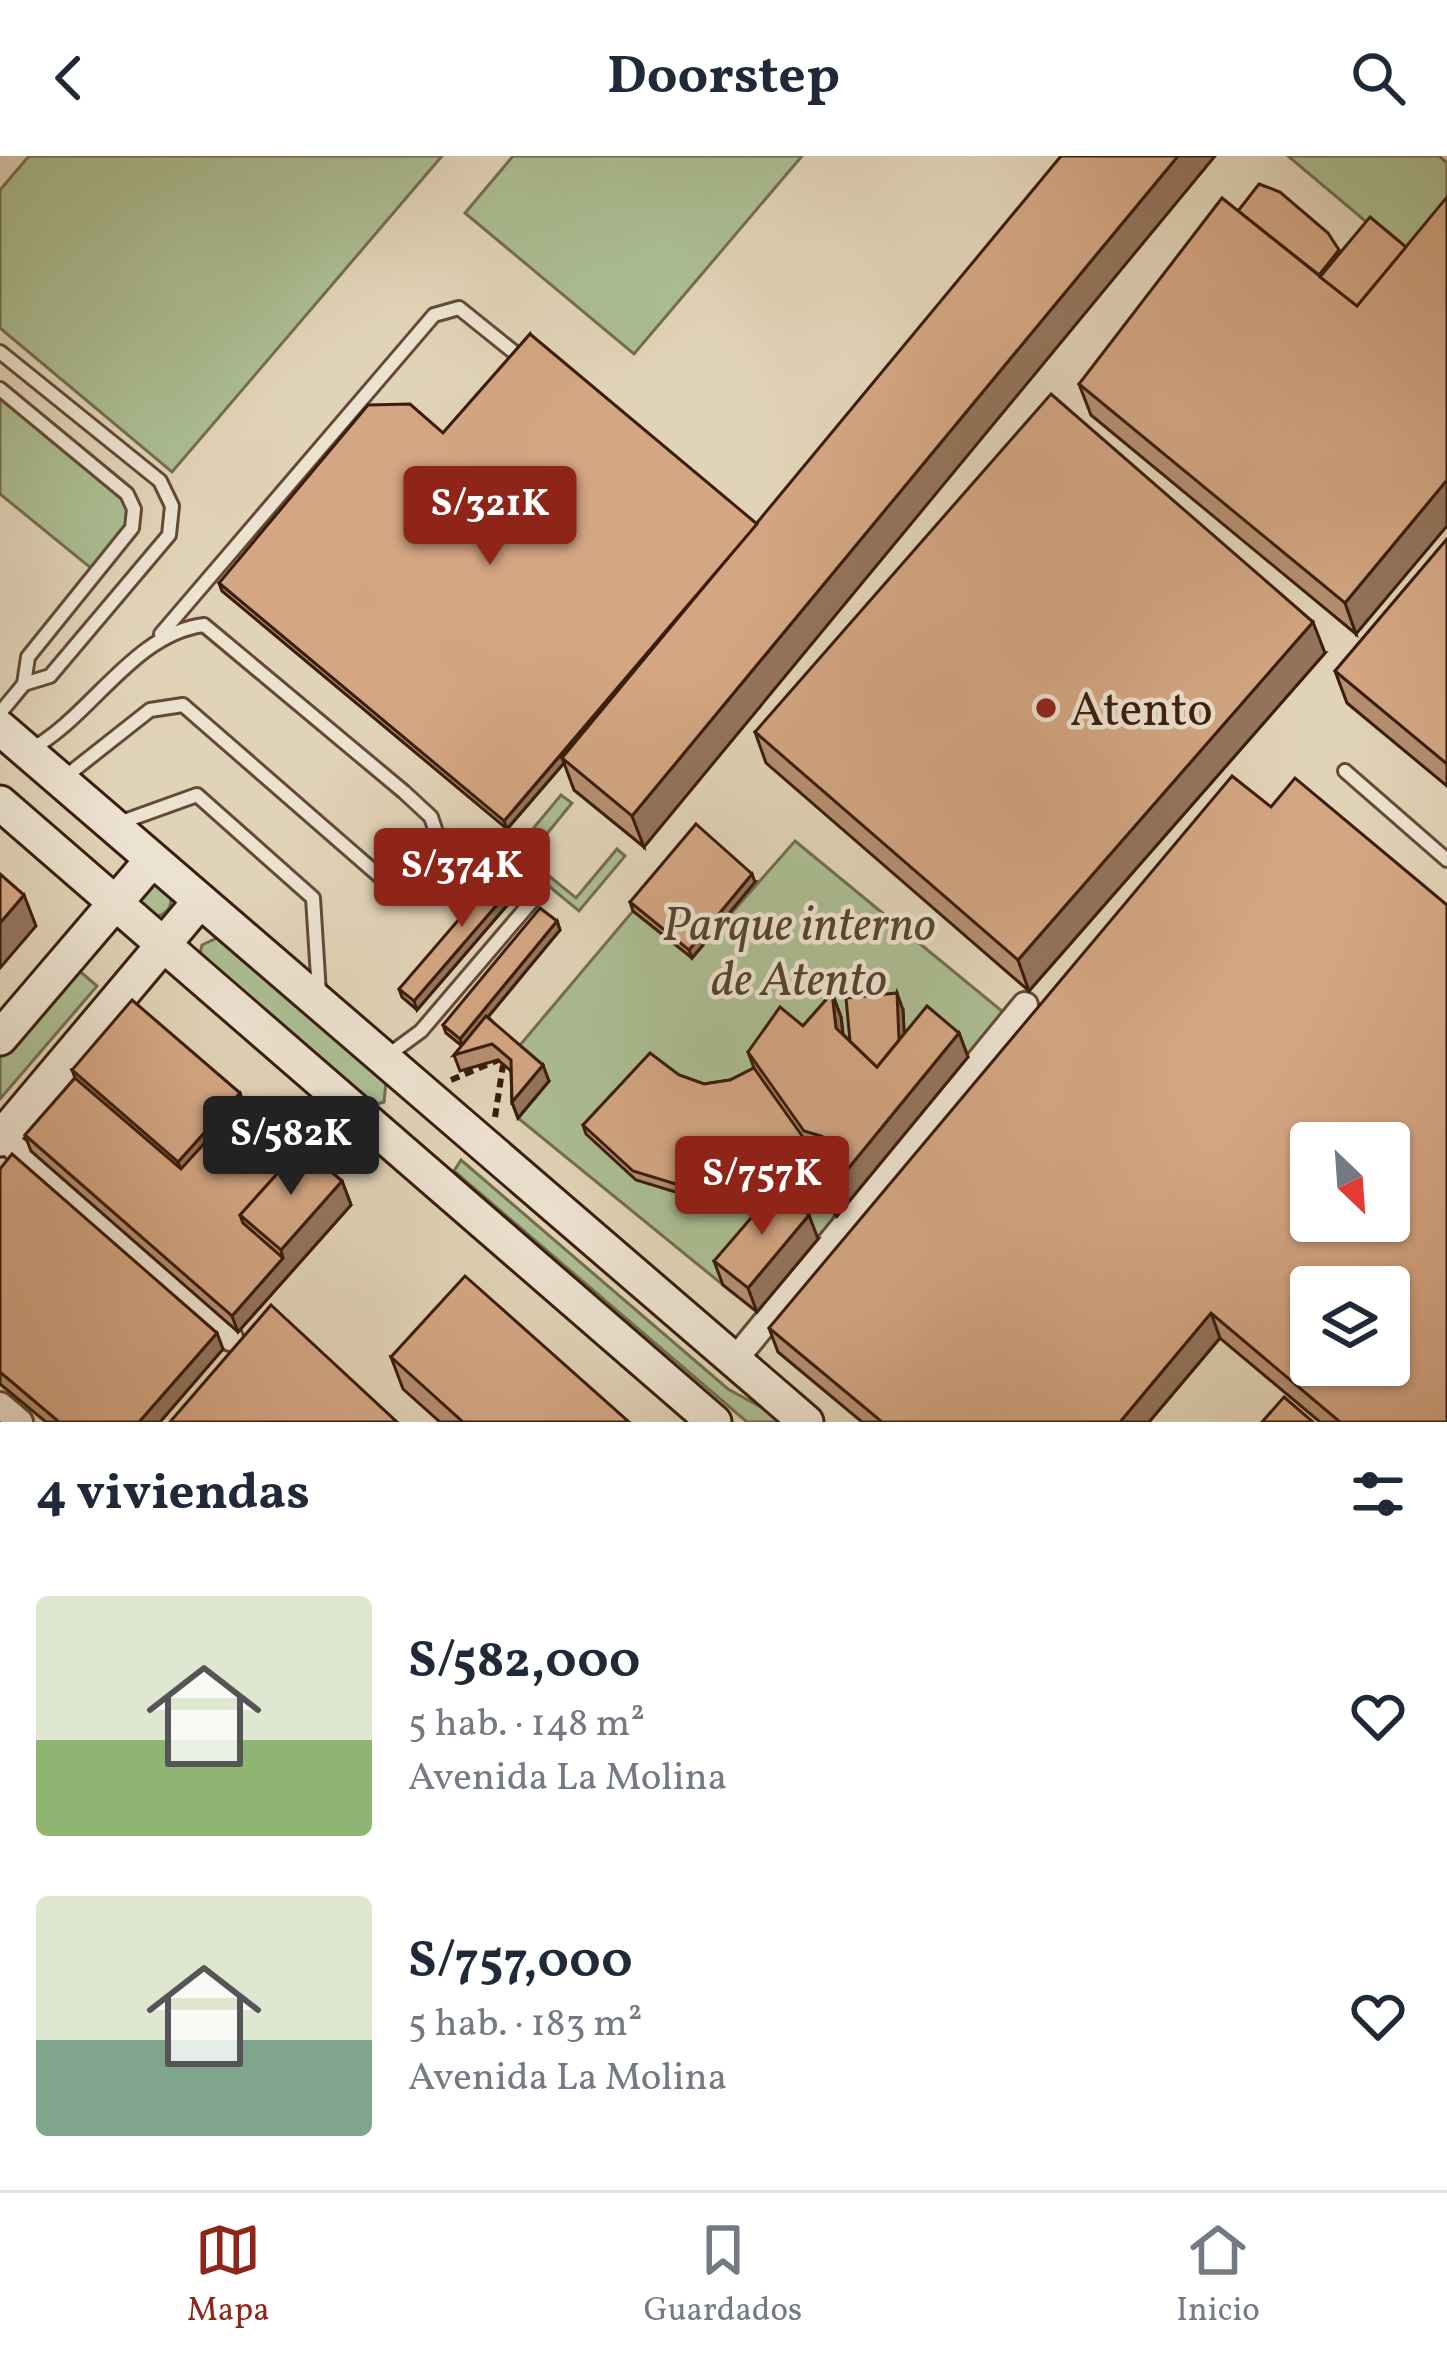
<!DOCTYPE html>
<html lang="es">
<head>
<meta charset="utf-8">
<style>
	body { margin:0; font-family:Vollkorn,serif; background:#f2f2f3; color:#1f2937; height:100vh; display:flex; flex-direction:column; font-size:45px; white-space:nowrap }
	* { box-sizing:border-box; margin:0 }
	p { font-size:39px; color:#747a83 }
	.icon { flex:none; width:66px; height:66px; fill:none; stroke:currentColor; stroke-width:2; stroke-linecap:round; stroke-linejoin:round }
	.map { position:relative; height:1266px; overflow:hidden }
	.side { display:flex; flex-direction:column; background:#fff; flex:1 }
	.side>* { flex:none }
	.needle { width:78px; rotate:155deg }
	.tools { position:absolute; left:1290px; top:966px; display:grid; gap:24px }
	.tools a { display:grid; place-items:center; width:120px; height:120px; border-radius:12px; background:#fff; box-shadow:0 3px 9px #0004; font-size:60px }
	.price { position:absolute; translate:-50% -102px; padding:0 27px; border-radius:12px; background:#8f2418; color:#fff; font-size:39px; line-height:78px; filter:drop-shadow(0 3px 6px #0008) }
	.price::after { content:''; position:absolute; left:50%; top:72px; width:36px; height:27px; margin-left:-18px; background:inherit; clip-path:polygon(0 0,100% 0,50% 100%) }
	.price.on { background:#222; color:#fff }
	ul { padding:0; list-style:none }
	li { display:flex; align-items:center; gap:36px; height:300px; padding:0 36px }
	li span { display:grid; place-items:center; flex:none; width:336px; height:240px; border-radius:12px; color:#555 }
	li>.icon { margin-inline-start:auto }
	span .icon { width:144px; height:144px; fill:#fffc; stroke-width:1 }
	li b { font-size:51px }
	h2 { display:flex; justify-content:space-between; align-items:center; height:144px; padding:0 36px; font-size:51px }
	header { display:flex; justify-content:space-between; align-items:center; height:156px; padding:0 36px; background:#fff; font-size:54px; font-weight:700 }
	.dock { display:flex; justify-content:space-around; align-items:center; height:168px; border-top:3px solid #e0e1e3; background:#fff; font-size:33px; color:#747a83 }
	.dock a { display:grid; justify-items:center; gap:6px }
	.dock .on { color:#8f2418 }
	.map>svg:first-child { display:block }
	.green { fill:#acbe93; stroke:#736e4f; stroke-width:3 }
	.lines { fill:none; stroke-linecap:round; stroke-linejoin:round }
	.lane-casing { stroke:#644a36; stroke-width:18 }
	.street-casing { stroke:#644a36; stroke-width:30 }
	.secondary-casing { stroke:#3a1d0b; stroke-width:39 }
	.path { stroke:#3a1d0b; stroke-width:6; stroke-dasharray:9 6; stroke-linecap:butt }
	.lane { stroke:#ece2d0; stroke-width:12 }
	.street { stroke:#ece2d0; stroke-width:24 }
	.secondary { stroke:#ece2d0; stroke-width:33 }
	.wall { fill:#b68f71; stroke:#3a1d0b; stroke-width:3 }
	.shaded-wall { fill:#94745c; stroke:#3a1d0b; stroke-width:3 }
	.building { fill:#d4a683; stroke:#3a1d0b; stroke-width:3; fill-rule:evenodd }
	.poi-dot { fill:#8f2418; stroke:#ece2d0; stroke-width:4.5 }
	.labels { text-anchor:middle; stroke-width:9; stroke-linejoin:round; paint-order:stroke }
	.poi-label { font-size:48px; fill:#3a1d0b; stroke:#ece2d0; text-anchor:start }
	.park-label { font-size:48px; font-style:italic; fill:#56452d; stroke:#ece2d0 }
</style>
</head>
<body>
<header><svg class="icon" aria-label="back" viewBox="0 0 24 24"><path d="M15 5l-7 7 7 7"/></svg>Doorstep<svg class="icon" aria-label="search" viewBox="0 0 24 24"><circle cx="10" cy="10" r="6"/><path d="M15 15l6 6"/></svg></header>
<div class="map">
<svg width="1447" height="1266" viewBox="0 0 1447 1266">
	<rect width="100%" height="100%" fill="#e1d3b7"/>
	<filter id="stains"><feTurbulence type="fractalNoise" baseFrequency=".00167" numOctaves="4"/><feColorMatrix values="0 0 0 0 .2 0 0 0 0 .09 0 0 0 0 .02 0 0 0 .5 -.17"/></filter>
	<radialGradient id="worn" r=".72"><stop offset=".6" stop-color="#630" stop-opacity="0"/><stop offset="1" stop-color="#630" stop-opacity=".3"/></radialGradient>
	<g class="green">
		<path d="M 29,0 L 442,0 L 172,316 L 0,172 L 0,34 Z"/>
		<path d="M 513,0 L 802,0 L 634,198 L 465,57 Z"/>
		<path d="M 1288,0 L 1439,0 L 1447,7 L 1447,44 L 1402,96 Z"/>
		<path d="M 0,231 L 129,340 L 129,367 L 92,413 L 0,338 Z"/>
		<path d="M 561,639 L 572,647 L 527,702 L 576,742 L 617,693 L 625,700 L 579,755 L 511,699 Z"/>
		<path d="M 795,685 L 1003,856 L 968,901 L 906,911 L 902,854 L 856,907 L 845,896 L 840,862 L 695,1041 L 759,1036 L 813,999 L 837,1060 L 818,1083 L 786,1056 L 723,1129 L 518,962 L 549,925 L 515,895 L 633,755 L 692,802 Z"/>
		<circle cx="155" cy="744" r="16"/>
		<path d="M 219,781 L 386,925 L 384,946 L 367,951 L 199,803 L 202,789 Z"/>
		<path d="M 76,812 L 97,830 L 0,943 L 0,902 Z"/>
		<path d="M 461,1004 L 728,1233 L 788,1266 L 747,1266 L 454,1015 Z"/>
	</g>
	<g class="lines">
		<defs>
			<g id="lane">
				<path d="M 0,196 L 160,325 L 172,350 L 169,379 L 50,520 L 24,528"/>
				<path d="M 0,233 L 127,338 L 134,353 L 132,372 L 28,501 L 24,528 L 0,557"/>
				<path d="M 161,478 L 434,159 L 459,152 L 520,201"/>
				<path d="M 28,595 C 91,562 132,478 204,469 L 404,636 L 431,661 L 436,676 L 408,722 L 395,727 L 384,724 L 183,549 L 150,554 L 65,621"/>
				<path d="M 1345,615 L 1447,704"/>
				<path d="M 119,667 L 197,639 L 313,742 L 319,837"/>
				<path d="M 387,900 L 421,875 L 537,739"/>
			</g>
			<g id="street">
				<path d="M 2,981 L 230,1182"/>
				<path d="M 733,1206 L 1025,849"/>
				<path d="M 0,1249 L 20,1266"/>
			</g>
			<g id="secondary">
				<path d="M 0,572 L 806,1266"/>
				<path d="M 0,647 L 714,1266"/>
				<path d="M 0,882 L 152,704"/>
				<path d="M 0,983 L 200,745"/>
			</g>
		</defs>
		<use href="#lane" class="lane-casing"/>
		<use href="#street" class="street-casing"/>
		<use href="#secondary" class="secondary-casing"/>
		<g class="path">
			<path d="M 451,924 L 498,904"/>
			<path d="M 495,961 L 503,909"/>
		</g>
		<use href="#lane" class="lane"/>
		<use href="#street" class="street"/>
		<use href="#secondary" class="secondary"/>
	</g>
	<g class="wall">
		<path d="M 1238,55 L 1356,478 L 1091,259 L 1079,228 Z"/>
		<path d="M 530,178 L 644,691 L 574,634 L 564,607 L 507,673 L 222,435 L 219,427 L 443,277 Z"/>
		<path d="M 1447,383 L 1447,630 L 1347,547 L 1335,515 Z"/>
		<path d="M 1325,497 L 1029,835 L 766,607 L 755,576 Z"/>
		<path d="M 1271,651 L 1447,1266 L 1320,1266 L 1220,1182 L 1149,1266 L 862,1266 L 778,1196 L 769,1172 Z"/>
		<path d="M 525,716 L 528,725 L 417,854 L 402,841 L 399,833 Z"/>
		<path d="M 755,726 L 692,802 L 633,755 L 630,746 Z"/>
		<path d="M 557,765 L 560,774 L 488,861 L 549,925 L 518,962 L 512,946 L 511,915 L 498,904 L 460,915 L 454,899 L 462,890 L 446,877 L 443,869 Z"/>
		<path d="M 832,837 L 841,861 L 843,878 L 850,885 L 903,854 L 904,878 L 959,877 L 968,901 L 837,1060 L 805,1034 L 796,1010 L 759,1036 L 695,1042 L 636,1024 L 586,978 L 583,969 L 679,919 L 704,928 L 730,924 L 754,912 L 748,896 L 803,870 Z"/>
		<path d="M 72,914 L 243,945 L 300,993 L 342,1025 L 351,1049 L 238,1176 L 31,995 L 25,979 L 75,922 Z"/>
		<path d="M 0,1013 L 223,1193 L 160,1266 L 46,1266 L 0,1228 Z"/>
		<path d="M 818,1083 L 757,1156 L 723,1129 L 714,1105 Z"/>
		<path d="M 391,1201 L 629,1266 L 440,1266 L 403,1233 Z"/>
	</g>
	<g class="shaded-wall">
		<path d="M 1178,0 L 1215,0 L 644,691 L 632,660 Z"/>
		<path d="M 1447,324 L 1447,370 L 1356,478 L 1345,447 Z"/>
		<path d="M 758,369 L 562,602 L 564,607 L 507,673 L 504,665 Z"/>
		<path d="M 1313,466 L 1325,497 L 1029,835 L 1018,804 Z"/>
		<path d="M 525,716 L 528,725 L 417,854 L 414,845 Z"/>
		<path d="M 752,718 L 755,726 L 692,802 L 689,794 Z"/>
		<path d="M 24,739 L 36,770 L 0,812 L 0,767 Z"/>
		<path d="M 557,765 L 560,774 L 463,891 L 460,883 Z"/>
		<path d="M 832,837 L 841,861 L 845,896 L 836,872 Z"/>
		<path d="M 897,837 L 903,854 L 906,911 L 880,918 Z"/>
		<path d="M 959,877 L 968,901 L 837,1060 L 829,1036 Z"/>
		<path d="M 543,909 L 549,925 L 518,962 L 512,946 Z"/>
		<path d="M 240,937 L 249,961 L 187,1030 L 178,1006 Z"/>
		<path d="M 810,991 L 813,999 L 759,1036 L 756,1028 Z"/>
		<path d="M 342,1025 L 351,1049 L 238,1176 L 232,1160 L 283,1102 L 281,1094 Z"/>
		<path d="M 809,1059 L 818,1083 L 757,1156 L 748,1132 Z"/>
		<path d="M 1211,1157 L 1220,1182 L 1149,1266 L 1120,1266 Z"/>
		<path d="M 217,1177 L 223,1193 L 160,1266 L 139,1266 Z"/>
	</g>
	<g class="building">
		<path d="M 1061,0 L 1178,0 L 632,660 L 562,602 Z"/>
		<path d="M 1259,28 L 1280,36 L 1328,77 L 1339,94 L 1319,119 L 1238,55 Z"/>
		<path d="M 1447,41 L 1447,324 L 1345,447 L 1079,228 L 1222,42 L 1357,150 Z"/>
		<path d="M 1370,61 L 1406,91 L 1357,150 L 1320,121 Z"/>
		<path d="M 530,178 L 757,368 L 504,665 L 219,427 L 368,249 L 410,248 L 443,277 Z"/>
		<path d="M 1051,238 L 1313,466 L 1018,804 L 755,576 Z"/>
		<path d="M 1447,383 L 1447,608 L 1335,515 Z"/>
		<path d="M 1232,620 L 1271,651 L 1295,622 L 1447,749 L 1447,1266 L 1340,1266 L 1211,1157 L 1120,1266 L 882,1266 L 769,1172 ZM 1311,987 L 1389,987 L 1389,1065 L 1311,1065 ZM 1311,1131 L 1389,1131 L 1389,1209 L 1311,1209 Z"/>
		<path d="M 696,668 L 752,718 L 689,794 L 630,746 Z"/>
		<path d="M 510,704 L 525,716 L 414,845 L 399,833 Z"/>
		<path d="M 0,718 L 24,739 L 0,767 Z"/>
		<path d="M 540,752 L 557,765 L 460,883 L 443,869 Z"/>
		<path d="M 832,837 L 836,872 L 877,911 L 927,850 L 959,877 L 829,1036 L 796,1010 L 821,980 L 804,975 L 748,896 L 780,851 L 803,870 Z"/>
		<path d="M 897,837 L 899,884 L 877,911 L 850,885 L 846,842 Z"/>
		<path d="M 132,844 L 240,937 L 178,1006 L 72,914 Z"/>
		<path d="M 486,860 L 543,909 L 512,946 L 511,904 L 497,892 L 492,888 L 454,899 Z"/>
		<path d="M 650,897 L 679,919 L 704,928 L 730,924 L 754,912 L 810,991 L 756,1028 L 692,1033 L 633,1015 L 583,969 Z"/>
		<path d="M 75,922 L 181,1013 L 243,945 L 300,993 L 240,1059 L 243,1067 L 283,1102 L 232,1160 L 25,979 Z"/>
		<path d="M 302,990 L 342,1025 L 281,1094 L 240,1059 Z"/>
		<path d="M 12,998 L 217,1177 L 139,1266 L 59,1266 L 0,1216 L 0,1013 Z"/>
		<path d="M 777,1032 L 809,1059 L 748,1132 L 714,1105 Z"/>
		<path d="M 465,1120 L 629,1266 L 463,1266 L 391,1201 Z"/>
		<path d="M 271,1149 L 397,1266 L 170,1266 Z"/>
		<path d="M 1284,1241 L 1313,1266 L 1262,1266 Z"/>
	</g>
	<circle class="poi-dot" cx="1046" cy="552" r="12"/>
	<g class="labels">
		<g class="poi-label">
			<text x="1070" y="569">Atento</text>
		</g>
		<g class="park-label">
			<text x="799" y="784">Parque interno<tspan x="799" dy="55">de Atento</tspan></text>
		</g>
	</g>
	<rect width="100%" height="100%" filter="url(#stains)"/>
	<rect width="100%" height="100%" fill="url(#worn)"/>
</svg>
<div class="tools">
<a><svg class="needle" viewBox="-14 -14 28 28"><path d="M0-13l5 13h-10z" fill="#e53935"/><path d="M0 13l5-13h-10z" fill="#747a83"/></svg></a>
<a><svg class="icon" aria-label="layers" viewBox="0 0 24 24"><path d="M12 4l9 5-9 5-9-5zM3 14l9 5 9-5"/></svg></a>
</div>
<b class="price" style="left:490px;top:412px">S/321K</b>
<b class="price" style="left:462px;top:774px">S/374K</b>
<b class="price on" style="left:291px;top:1042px">S/582K</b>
<b class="price" style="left:762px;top:1082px">S/757K</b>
</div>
<section class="side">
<h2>4 viviendas<svg class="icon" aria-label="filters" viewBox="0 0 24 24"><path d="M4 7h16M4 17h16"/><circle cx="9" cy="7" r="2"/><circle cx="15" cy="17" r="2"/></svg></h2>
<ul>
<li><span style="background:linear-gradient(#dfe7d0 60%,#8fb573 0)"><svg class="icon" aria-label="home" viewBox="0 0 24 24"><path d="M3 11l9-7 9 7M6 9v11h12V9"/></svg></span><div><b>S/582,000</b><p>5 hab. · 148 m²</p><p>Avenida La Molina</p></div><svg class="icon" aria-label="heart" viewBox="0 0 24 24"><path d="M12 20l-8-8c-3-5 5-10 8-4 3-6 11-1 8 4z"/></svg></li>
<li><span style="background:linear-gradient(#dfe7d0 60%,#7fa58c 0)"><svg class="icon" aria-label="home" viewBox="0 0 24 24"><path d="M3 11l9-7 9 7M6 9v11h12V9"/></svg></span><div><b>S/757,000</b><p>5 hab. · 183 m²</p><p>Avenida La Molina</p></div><svg class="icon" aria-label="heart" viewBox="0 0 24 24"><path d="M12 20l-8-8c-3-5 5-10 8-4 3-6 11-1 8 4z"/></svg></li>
</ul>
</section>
<nav class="dock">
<a class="on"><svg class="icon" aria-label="map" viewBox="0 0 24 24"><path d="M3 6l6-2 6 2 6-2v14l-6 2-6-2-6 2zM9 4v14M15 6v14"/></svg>Mapa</a>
<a><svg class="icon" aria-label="saved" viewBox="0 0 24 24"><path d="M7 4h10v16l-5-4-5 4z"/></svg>Guardados</a>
<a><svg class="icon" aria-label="home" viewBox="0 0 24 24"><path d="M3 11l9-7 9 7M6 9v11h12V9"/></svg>Inicio</a>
</nav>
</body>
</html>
